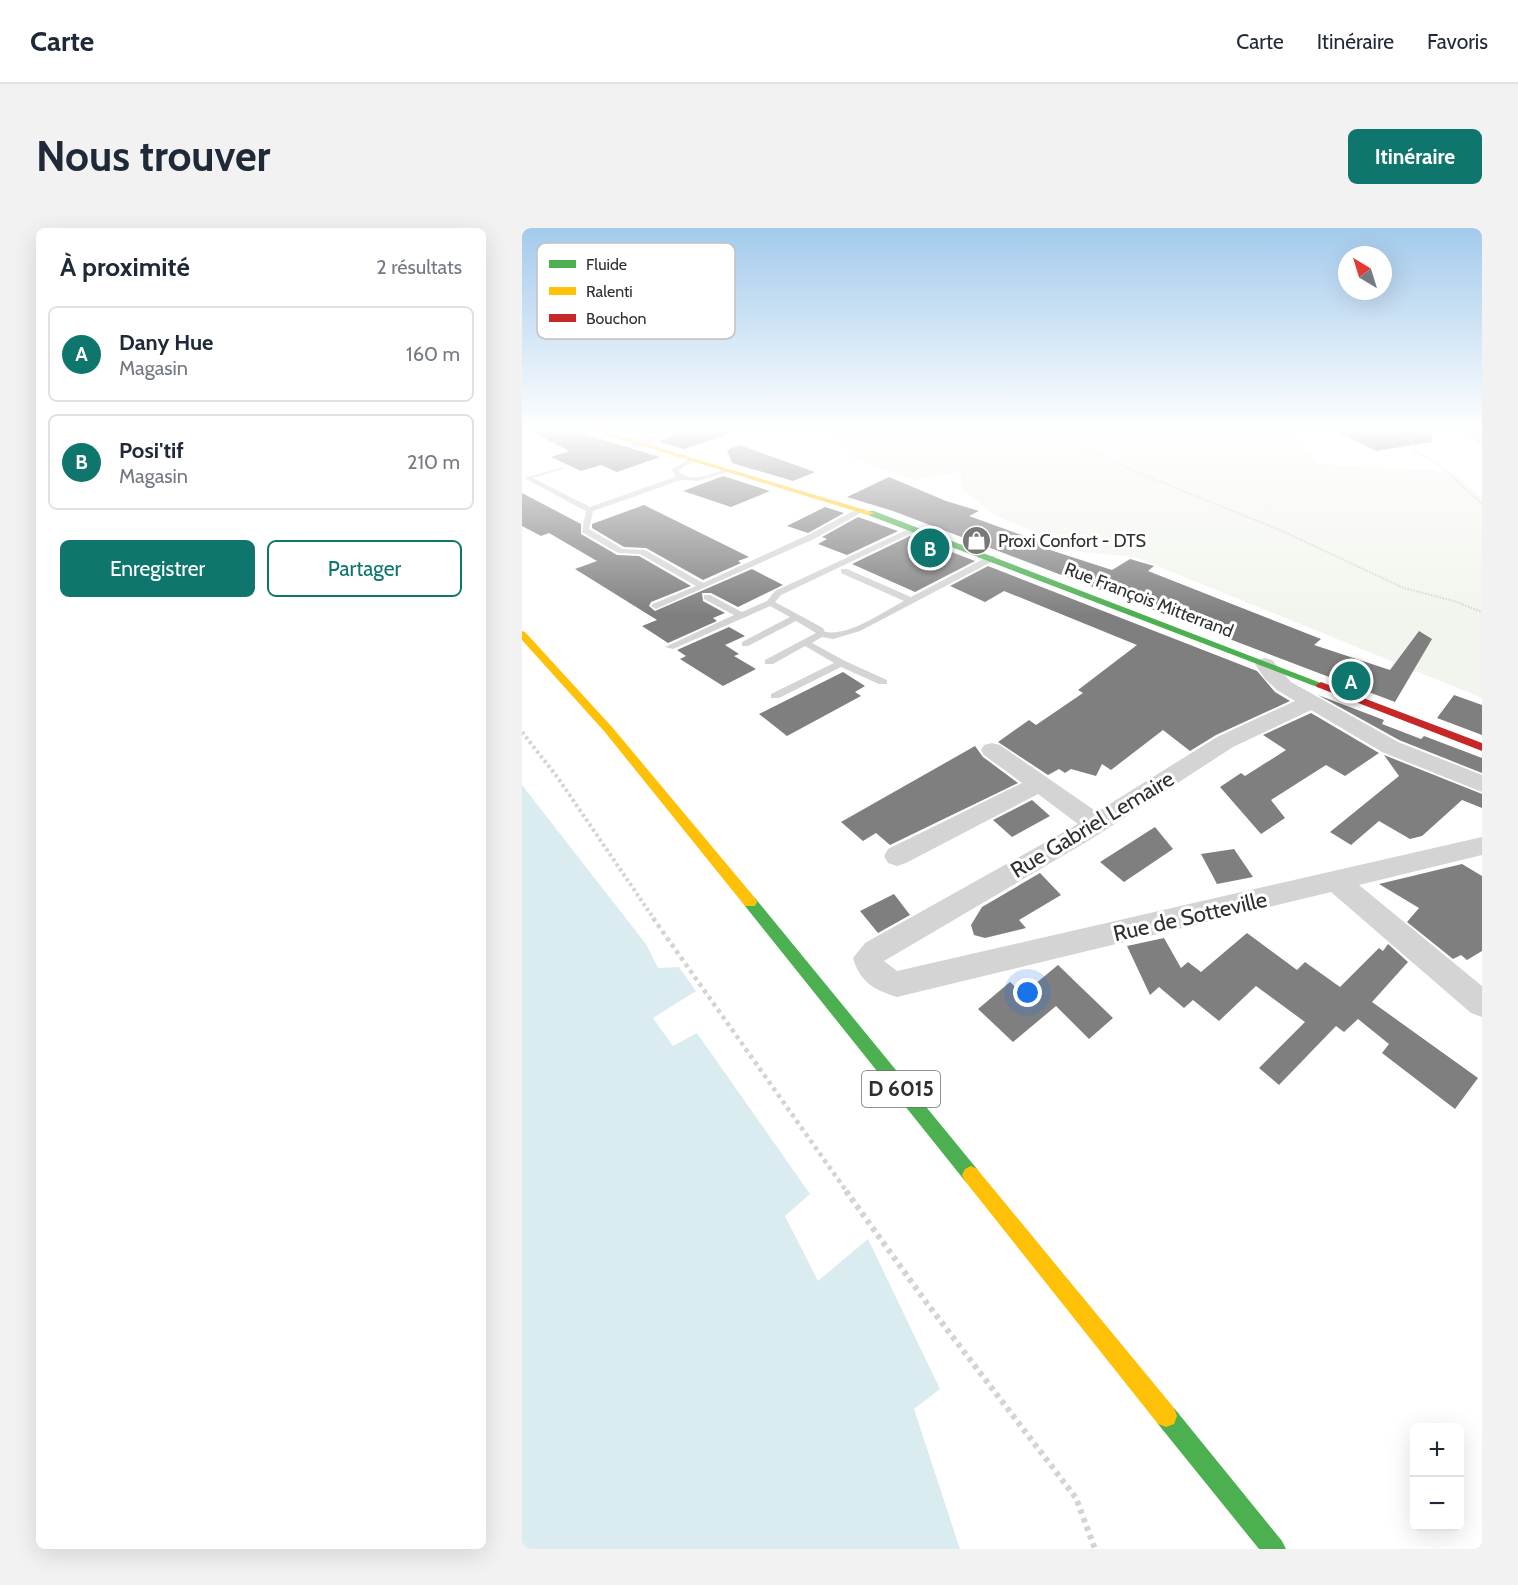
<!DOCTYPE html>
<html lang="fr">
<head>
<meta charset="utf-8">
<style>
  body { margin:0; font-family:Cabin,sans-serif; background:#f2f2f3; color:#1f2937 }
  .controls { position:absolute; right:18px; bottom:18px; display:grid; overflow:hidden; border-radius:9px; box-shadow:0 6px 24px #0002 }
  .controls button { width:54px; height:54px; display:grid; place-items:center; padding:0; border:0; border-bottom:2px solid #e0e1e3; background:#fff; color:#1f2937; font:30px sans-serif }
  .compass { position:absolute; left:816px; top:18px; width:54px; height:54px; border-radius:50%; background:#fff; box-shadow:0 6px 24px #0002; rotate:322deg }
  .you { position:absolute; left:506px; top:765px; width:21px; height:21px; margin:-15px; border:4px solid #fff; border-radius:50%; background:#1a73e8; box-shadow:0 0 0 9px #1a73e833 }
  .badge { display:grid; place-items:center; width:39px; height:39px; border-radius:50%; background:#0f766e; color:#fff; font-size:20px; font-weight:700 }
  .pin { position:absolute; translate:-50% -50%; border:3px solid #fff; box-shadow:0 2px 6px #0006 }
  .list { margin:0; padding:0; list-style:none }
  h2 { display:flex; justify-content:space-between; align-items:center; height:78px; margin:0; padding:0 24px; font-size:26px }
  h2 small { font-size:20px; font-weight:400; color:#747a83 }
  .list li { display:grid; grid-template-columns:39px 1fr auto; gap:18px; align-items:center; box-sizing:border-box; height:96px; margin:0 12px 12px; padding:0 12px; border:2px solid #e0e1e3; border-radius:9px }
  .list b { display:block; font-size:22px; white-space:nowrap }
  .list p { margin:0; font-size:20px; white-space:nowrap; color:#747a83 }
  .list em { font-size:20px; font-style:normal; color:#747a83 }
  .actions { display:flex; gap:12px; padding:18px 24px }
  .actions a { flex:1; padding:14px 0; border:2px solid #0f766e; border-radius:9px; text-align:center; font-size:21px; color:#0f766e }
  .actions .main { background:#0f766e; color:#fff }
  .map { position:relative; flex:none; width:960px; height:1321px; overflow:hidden; border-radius:9px }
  header { display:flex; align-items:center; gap:36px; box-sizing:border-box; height:84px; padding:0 30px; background:#fff; border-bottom:2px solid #e0e1e3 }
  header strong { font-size:28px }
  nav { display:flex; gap:33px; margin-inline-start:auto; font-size:21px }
  .intro { display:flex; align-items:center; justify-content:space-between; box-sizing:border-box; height:144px; padding:0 36px }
  h1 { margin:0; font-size:42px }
  .button { padding:15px 27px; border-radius:9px; background:#0f766e; color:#fff; font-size:21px; font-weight:700 }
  main { display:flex; gap:36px; padding:0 36px }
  aside { flex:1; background:#fff; border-radius:9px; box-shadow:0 6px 24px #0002 }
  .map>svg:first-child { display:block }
</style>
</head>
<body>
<header>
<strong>Carte</strong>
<nav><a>Carte</a><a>Itinéraire</a><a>Favoris</a></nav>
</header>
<div class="intro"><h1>Nous trouver</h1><a class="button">Itinéraire</a></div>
<main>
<aside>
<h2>À proximité<small>2 résultats</small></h2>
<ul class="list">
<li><span class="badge">A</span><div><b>Dany Hue</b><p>Magasin</p></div><em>160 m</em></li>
<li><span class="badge">B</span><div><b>Posi'tif</b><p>Magasin</p></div><em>210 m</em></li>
</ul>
<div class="actions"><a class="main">Enregistrer</a><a>Partager</a></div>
</aside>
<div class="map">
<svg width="960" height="1321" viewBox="0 0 960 1321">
  <rect width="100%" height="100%" fill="#fff"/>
  <path fill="#f2f5ed" d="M303,202H767L797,236L930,244L960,269V470L613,329L560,324L474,288L441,263L438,244L392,252L331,231L313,209Z"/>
  <path fill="#dbecf1" d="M0,557L124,716L136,740L157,739L174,763L131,790L151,818L175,805L288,966L263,988L296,1053L346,1011L418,1161L392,1181L438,1321H0Z"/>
  <path fill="#7f7f7f" d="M7,202H61L65,207L138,229L95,244L79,237L59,243L29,229L47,223Z
    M161,202H206L207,206L162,221L137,214Z
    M811,202H909L910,214L854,223Z
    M218,217L234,223L293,244L271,253L210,235L205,222Z
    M201,248L248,263L209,279L161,263Z
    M367,249L424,273L457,283L447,288L530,318L525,321L590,342L608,331L632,338L626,343L799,411L792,417L868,442L897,403L910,411L873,474L371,283L325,269Z
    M0,265L59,296V306L95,327L117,328L169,358L129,374L127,378L133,383L230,341L261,357L216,379L189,365H180L181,373L203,385L191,390L195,393L146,415L120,398L135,392L53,341L75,333L27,305L19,308L0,298Z
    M122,277L205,318L227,329L216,333L219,335L181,352L124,320L102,319L70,300V296Z
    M303,279L322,285L286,305L265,298Z
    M336,289L376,303L325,327L296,316L305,311L300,309Z
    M388,308L453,333L393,364L330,336Z
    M466,338L735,443L753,464L768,473L694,507L668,523L641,502L589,542L580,536L574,548L549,541L543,545L537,541L526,547L476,514L507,492L514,497L561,465L556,462L615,417L482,363L463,374L428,358Z
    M207,399L223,408L203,417L217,426L212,428L234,441L201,458L158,431L164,428L155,422Z
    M321,444L343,458L333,464L339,468L278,501L265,508L237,486Z
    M796,467L862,492L860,496L899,511L902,508L960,530V545L877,512Z
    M932,467L960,477V507L915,490Z
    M789,485L857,525L823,548L804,537L749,572L763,590L739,606L698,559L719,545L723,548L764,522L741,507Z
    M453,518L461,529L496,555L368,617L354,605L341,613L319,594Z
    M862,527L960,566V580L940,572L900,608L888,611L857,593L829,617L808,604L877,548Z
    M510,572L528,588L490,609L471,592Z
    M633,599L651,621L602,654L578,634Z
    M712,621L731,649L695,656L679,626Z
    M940,636L960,648V723L945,732L939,727L931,731L885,694L897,680L857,656Z
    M518,645L539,667L497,692L504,700L463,710L452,707L449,697L460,679Z
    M372,666L388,687L356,705L338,683Z
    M725,705L775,742L783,734L818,759L857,720L861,723L866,716L886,734L850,774L956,850L933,881L860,825L867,816L836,791L822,804L814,798L757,857L737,840L783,794L734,758L697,793L671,772L662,780L637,759L628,767L605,718L642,710L659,740L666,734L679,744Z
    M536,737L591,790L567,811L534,778L491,814L456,781L488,754L501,766Z"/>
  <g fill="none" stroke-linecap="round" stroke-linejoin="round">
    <path stroke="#d4d4d4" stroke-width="2" stroke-dasharray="1.5 1.5" stroke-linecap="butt" d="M523,202L622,247L760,303L882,360L932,373L960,384
      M874,202L889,213L892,223L915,235L960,276"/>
    <path stroke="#d4d4d4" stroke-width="4" stroke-dasharray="3 3" stroke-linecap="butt" d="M0,504L36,550L132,691"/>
    <path stroke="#d4d4d4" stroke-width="4.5" stroke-dasharray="4 4" stroke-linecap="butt" d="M131,690L325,964"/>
    <path stroke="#d4d4d4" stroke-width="6" stroke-dasharray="4.5 4.5" stroke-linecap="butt" d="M324,963L404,1074L554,1270L573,1321"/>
    <path fill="#d4d4d4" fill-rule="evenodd" d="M169,230L171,233L156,243C167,256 191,245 205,241L208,243L176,253L159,252L71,283L67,301L101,321L123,322L181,355L286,307L337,280L344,282L292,311L134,381L129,378L131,376L174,358L118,326L96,325L60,304L64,283L2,250L41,239V241L11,250L68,279L153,249L150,241Z
      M391,299L398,301L259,367L253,374L301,400L303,404C329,408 360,384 382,373L319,345V341H325L389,369L467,328H473V332L338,403L311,411L300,409L290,415L323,433L365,452V456H357L319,439L257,470H249V466L312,435L283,418L251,436H243V432L294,405L274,393L226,418H220V414L268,389L248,378L151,421L143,419L212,387L182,371V367H188L220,384L245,373L253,363Z"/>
    <path fill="#d4d4d4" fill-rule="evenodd" d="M141,202H159L121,219H111L110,216Z
      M938,202H952L960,207V217Z
      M743,430L750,432L769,454L876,514L960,547V564L860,524L789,482L711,519L571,610L362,733L375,743L960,609V627L837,657L960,758V789L949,785L809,664L375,769C352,762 338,754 331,730L343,715L556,596L516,566L384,635L375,638L366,635L362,628L366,621L500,555L462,527L459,522L462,517L470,515L478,517L575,584L695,509L773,473L755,462L743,451L733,436L736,432Z"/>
    <path fill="#4caf50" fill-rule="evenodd" d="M346,283H352L804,457L799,460L795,459L346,287Z
      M228,669L233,670L455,941L458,947L455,953L449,956L443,953L223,678L221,674L223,670Z
      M644,1177L652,1180L760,1313L764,1321H737L636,1196L633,1188L636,1180Z"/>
    <path fill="#ffc107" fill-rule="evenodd" d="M68,202H78L353,285L346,287Z
      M0,403L3,404L90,499L233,670L235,674L233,678H223L82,503L0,412Z
      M449,938L455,941L652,1180L655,1188L652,1196L644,1199L636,1196L443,953L440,947L443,941Z"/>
    <path fill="#c62828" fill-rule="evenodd" d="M799,454L960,515V523L795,459L794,457Z"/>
  </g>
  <linearGradient id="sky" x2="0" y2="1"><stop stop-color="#a3caec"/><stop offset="0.52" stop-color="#fff"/><stop offset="1" stop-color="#fff" stop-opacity="0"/></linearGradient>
  <rect width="960" height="387" fill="url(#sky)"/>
  <defs>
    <symbol id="shop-disc" viewBox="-11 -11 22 22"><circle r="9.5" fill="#787878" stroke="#fff"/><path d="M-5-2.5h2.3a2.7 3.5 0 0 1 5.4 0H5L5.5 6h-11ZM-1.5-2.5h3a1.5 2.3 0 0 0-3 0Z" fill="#fff"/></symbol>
  </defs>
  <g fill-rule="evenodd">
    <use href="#shop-disc" x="438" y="296" width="33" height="33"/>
  </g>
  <g text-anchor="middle" stroke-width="6" stroke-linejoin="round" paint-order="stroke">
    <g font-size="18" fill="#2f2f2f" stroke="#fff" text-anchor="start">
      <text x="476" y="319">Proxi Confort - DTS</text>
    </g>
    <g font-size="18" fill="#2f2f2f" stroke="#fff">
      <text transform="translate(627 372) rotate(21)" y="6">Rue François Mitterrand</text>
    </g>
    <rect fill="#fff" stroke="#6d6d6d" stroke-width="1.5" x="340" y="843" width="78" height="36" rx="4.5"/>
    <g font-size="21" font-weight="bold" fill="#2f2f2f">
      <text x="379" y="868">D 6015</text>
    </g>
    <g font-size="22" fill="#2f2f2f" stroke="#fff">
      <text transform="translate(570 596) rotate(-31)" y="8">Rue Gabriel Lemaire</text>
      <text transform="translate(668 688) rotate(-13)" y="8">Rue de Sotteville</text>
    </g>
  </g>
  <rect x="15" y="15" width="198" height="96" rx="9" fill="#fff" stroke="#c1c1c1" stroke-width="1.5"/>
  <rect x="27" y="32" width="27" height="8" fill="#4caf50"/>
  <rect x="27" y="59" width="27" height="8" fill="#ffc107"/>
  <rect x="27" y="86" width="27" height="8" fill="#c62828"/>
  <g font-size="16" fill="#2f2f2f">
    <text x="64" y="42">Fluide</text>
    <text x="64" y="69">Ralenti</text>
    <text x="64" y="96">Bouchon</text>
  </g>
</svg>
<div class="controls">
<button>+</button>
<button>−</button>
</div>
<svg class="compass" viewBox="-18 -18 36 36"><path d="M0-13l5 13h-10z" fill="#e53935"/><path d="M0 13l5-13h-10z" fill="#747a83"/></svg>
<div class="you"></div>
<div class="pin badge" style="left:829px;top:453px">A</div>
<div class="pin badge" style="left:408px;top:320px">B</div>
</div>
</main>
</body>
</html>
